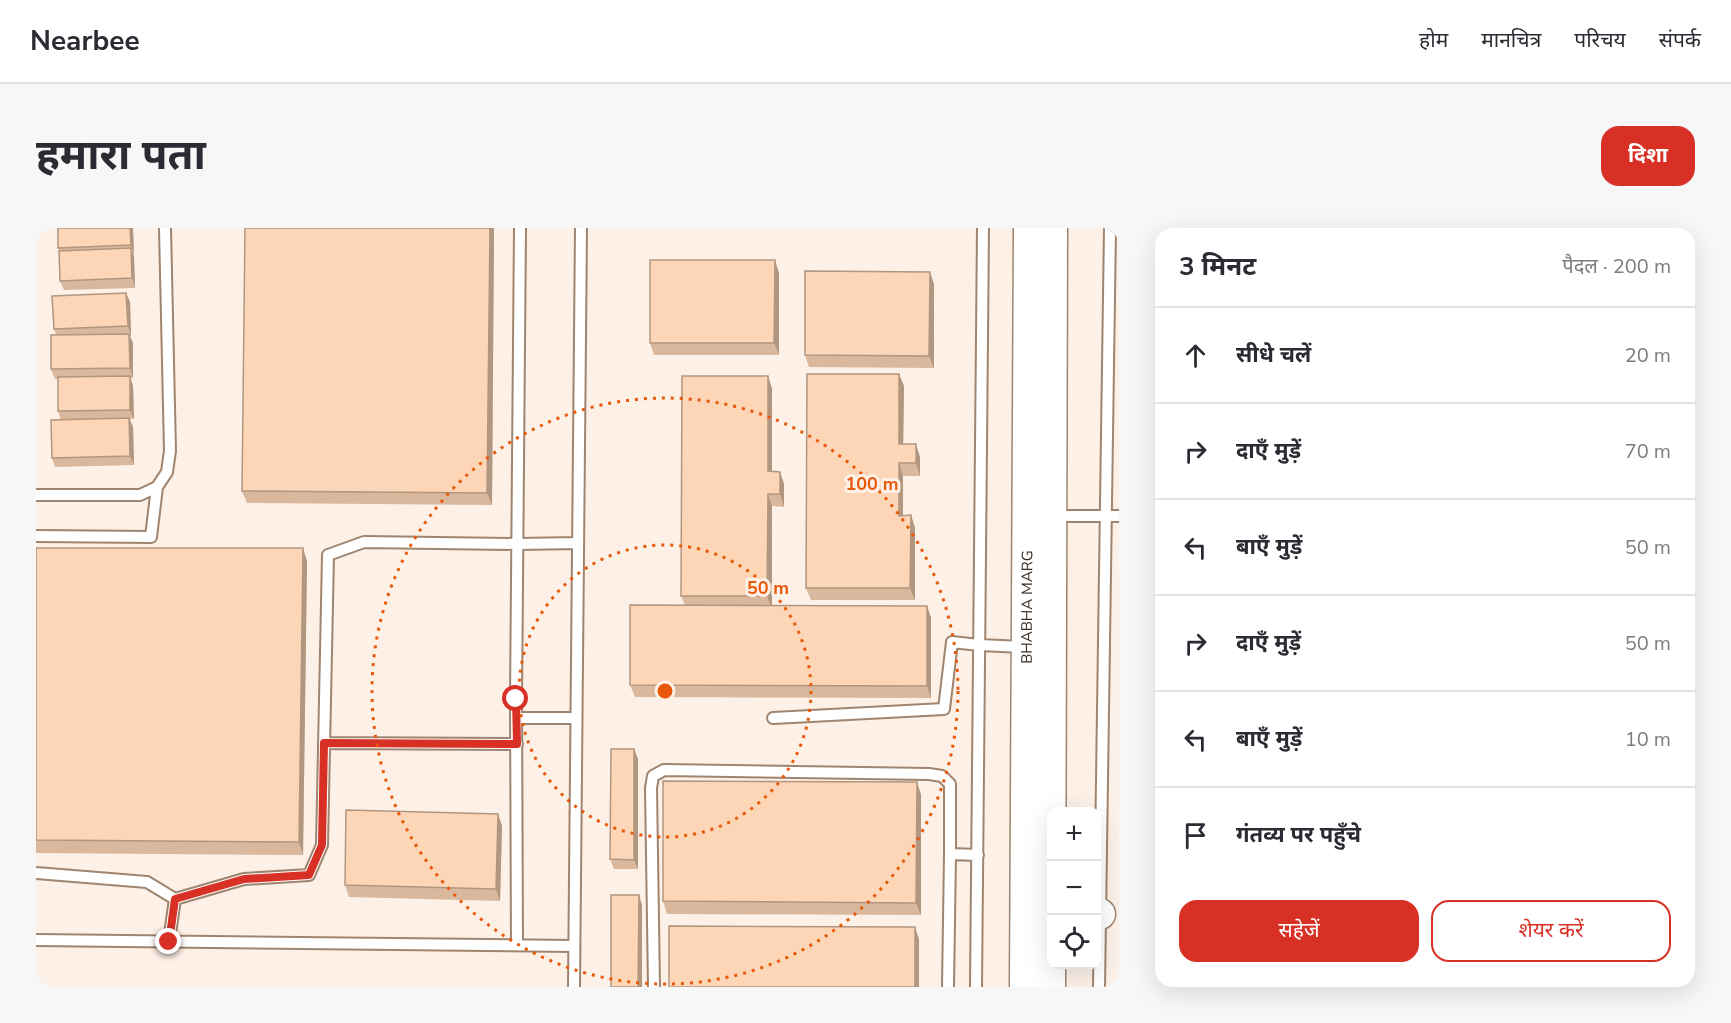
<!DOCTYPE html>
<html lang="hi">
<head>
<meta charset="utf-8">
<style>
  body { margin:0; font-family:"Nunito Sans","Noto Sans Devanagari",sans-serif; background:#f7f7f7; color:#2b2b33 }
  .controls { position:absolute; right:18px; bottom:18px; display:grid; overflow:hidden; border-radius:12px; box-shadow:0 6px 24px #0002 }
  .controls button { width:54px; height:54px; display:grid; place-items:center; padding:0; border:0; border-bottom:2px solid #e1e1e2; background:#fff; color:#2b2b33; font:30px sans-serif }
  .stop { position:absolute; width:18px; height:18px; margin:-14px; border:4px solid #d93025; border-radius:50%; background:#fff }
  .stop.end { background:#d93025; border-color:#fff; box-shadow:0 2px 6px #0008 }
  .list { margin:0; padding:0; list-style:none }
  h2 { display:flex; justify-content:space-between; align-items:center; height:78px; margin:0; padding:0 24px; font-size:26px }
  h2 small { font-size:20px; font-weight:400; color:#7c7c81 }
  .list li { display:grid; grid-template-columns:39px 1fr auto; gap:18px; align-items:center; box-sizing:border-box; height:96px; padding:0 24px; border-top:2px solid #e1e1e2 }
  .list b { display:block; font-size:22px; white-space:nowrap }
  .list em { font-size:20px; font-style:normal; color:#7c7c81 }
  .actions { display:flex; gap:12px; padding:18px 24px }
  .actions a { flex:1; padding:14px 0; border:2px solid #d93025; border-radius:18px; text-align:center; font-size:21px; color:#d93025 }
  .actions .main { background:#d93025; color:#fff }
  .icon { flex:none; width:33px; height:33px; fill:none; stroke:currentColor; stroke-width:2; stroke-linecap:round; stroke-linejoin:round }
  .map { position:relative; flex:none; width:1083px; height:759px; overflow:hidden; border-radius:18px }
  header { display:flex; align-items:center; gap:36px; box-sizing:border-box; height:84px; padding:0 30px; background:#fff; border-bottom:2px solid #e1e1e2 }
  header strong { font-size:28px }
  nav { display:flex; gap:33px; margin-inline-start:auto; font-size:21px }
  .intro { display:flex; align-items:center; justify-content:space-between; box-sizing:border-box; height:144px; padding:0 36px }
  h1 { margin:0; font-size:42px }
  .button { padding:15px 27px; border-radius:18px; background:#d93025; color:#fff; font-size:21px; font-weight:700 }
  main { display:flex; gap:36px; padding:0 36px }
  aside { flex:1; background:#fff; border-radius:18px; box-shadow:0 6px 24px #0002 }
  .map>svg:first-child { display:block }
</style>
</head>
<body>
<header>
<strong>Nearbee</strong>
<nav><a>होम</a><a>मानचित्र</a><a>परिचय</a><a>संपर्क</a></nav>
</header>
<div class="intro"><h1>हमारा पता</h1><a class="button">दिशा</a></div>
<main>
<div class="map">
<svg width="1083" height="759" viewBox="0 0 1083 759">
  <rect width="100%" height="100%" fill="#fcf0e7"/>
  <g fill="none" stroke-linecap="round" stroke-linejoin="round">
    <defs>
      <path id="lane" d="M0,267H104L121,259L131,244L134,223L129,0
        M1017,288H1083
        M0,308L115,309L121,259
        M480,490H540
        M737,490L908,481L916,414L943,417L988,419
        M288,515L481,516
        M914,626L942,627
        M0,645L111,654L139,671L133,713
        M139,671L208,651L273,647L286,617L292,327L328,314L482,316L542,315
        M0,712L538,718
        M481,717L480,471L484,0
        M538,759L545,0
        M618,759L615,560L617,548L628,542L893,546L906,548L914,556V626L912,759
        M940,759L947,0
        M1063,759L1074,0"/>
      <g id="secondary">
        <path d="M1060,686H1064"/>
        <path id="s1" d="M989,759L993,0"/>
        <path d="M1014,759L1016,0"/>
      </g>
    </defs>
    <use href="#lane" stroke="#9f856f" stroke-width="14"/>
    <use href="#secondary" stroke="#9f856f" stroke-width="33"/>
    <use href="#lane" stroke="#fff" stroke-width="10"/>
    <use href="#secondary" stroke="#fff" stroke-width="30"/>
  </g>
  <path fill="#dab89d" d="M22,0H97L99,60L28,62L24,53Z
    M458,0L456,277L211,275L206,263Z
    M743,45V127H618L614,115Z
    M898,56V140L773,139L769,127Z
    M90,65L94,74L95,108H94L97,115V150H94L97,158L98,191H94L97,199L98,237L19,239L16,230L25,192L22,183V151H19L15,141L20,106L18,101Z
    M863,146L868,158L867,216L884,229V248H867V288L875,287L879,300V372H775L770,360Z
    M732,148L736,161V244H744L748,256V279L736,278V377L891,378L895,390V470L599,469L594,457L649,377L645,368Z
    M0,320L271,333L267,627L0,625Z
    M598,521L602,531V641H578L574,631Z
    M881,554L885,567V687L631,686L627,673Z
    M462,586L466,598L464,673L313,669L309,657Z"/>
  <path fill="#b19680" d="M94,0H97L98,26L95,17Z
    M454,0H458L456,277L451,265Z
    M95,20L98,29L99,60L96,50Z
    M739,32L743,45V127L738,115Z
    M894,44L898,56V140L893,128Z
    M90,65L94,74L95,108L92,98Z
    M93,106L97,115V150L94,140Z
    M863,146L868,158L867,229L863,216Z
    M94,148L97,158L98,191L94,182Z
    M732,148L736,161V256L732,243Z
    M93,190L97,199L98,237L94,228Z
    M880,216L884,229V248L880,235Z
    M863,235L867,248V300L863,288Z
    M744,244L748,256V279L744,266Z
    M732,266L736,278V381L731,368Z
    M875,287L879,300V372L874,360Z
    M267,320L271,333L267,627L263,614Z
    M891,378L895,390V470L891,458Z
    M598,521L602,531V641L598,632Z
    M881,554L885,567V687L880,675Z
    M462,586L466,598L464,673L460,661Z
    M603,667L606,677V759H602Z
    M879,699L883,711V759H879Z"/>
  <path fill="#fdd6b7" stroke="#b19680" stroke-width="1.5" d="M22,0H94L95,17L22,20Z
    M209,0H454L451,265L206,263Z
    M95,20L96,50L24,53L23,23Z
    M614,32H739L738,115H614Z
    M769,43L894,44L893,128L769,127Z
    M90,65L92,98L18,101L16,68Z
    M93,106L94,140L15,141V107Z
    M771,146H863V216H880V235H863V288L875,287L874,360H770Z
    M94,148V182L22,183V149Z
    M646,148H732V243L744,244V266H732L731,368H645Z
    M93,190L94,228L16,230L15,192Z
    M0,320H267L263,614L0,612Z
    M594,377L891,378V458L594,457Z
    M575,521H598V632L574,631Z
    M627,553L881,554L880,675L627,673Z
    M310,582L462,586L460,661L309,657Z
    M575,667H603L602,759H575Z
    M633,698L879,699V759H633Z"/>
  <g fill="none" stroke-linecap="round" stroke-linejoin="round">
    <path stroke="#d93025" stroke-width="8" d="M133,714L139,671L208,651L273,647L286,617L288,515L481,516L480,471"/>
  </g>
  <g fill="none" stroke="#e8590c" stroke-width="3" stroke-dasharray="3 6">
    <circle cx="629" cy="463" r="146"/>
    <circle cx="629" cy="463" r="293"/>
  </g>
  <g text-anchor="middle" stroke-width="6" stroke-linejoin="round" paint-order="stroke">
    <g font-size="15" fill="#372c23" stroke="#fcf0e7">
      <text dy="5" stroke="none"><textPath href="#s1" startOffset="380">BHABHA MARG</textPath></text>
    </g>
  </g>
  <circle cx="629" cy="463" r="9" fill="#e8590c" stroke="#fcf0e7" stroke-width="3"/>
  <g font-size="18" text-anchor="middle" font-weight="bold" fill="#e8590c" stroke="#fcf0e7" stroke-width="6" stroke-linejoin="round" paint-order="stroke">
    <text x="836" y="262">100 m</text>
    <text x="732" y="366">50 m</text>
  </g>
</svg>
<div class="controls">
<button>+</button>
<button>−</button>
<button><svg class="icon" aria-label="locate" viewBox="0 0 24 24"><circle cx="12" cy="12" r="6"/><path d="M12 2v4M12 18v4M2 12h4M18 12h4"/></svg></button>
</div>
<div class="stop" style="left:480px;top:471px"></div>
<div class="stop end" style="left:133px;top:714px"></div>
</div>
<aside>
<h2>3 मिनट<small>पैदल · 200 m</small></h2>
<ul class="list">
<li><svg class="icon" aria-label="ahead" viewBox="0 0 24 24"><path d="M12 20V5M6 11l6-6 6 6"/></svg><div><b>सीधे चलें</b></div><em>20 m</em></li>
<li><svg class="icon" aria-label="right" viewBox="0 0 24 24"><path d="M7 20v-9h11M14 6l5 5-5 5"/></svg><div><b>दाएँ मुड़ें</b></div><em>70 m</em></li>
<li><svg class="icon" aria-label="left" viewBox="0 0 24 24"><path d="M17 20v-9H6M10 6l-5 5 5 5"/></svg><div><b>बाएँ मुड़ें</b></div><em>50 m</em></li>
<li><svg class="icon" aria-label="right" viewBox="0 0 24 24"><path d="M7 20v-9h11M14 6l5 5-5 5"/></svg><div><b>दाएँ मुड़ें</b></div><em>50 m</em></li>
<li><svg class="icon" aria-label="left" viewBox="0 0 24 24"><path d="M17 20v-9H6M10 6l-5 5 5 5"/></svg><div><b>बाएँ मुड़ें</b></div><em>10 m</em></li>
<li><svg class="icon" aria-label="arrive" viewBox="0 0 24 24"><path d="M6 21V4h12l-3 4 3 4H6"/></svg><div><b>गंतव्य पर पहुँचे</b></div></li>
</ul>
<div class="actions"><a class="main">सहेजें</a><a>शेयर करें</a></div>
</aside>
</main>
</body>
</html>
